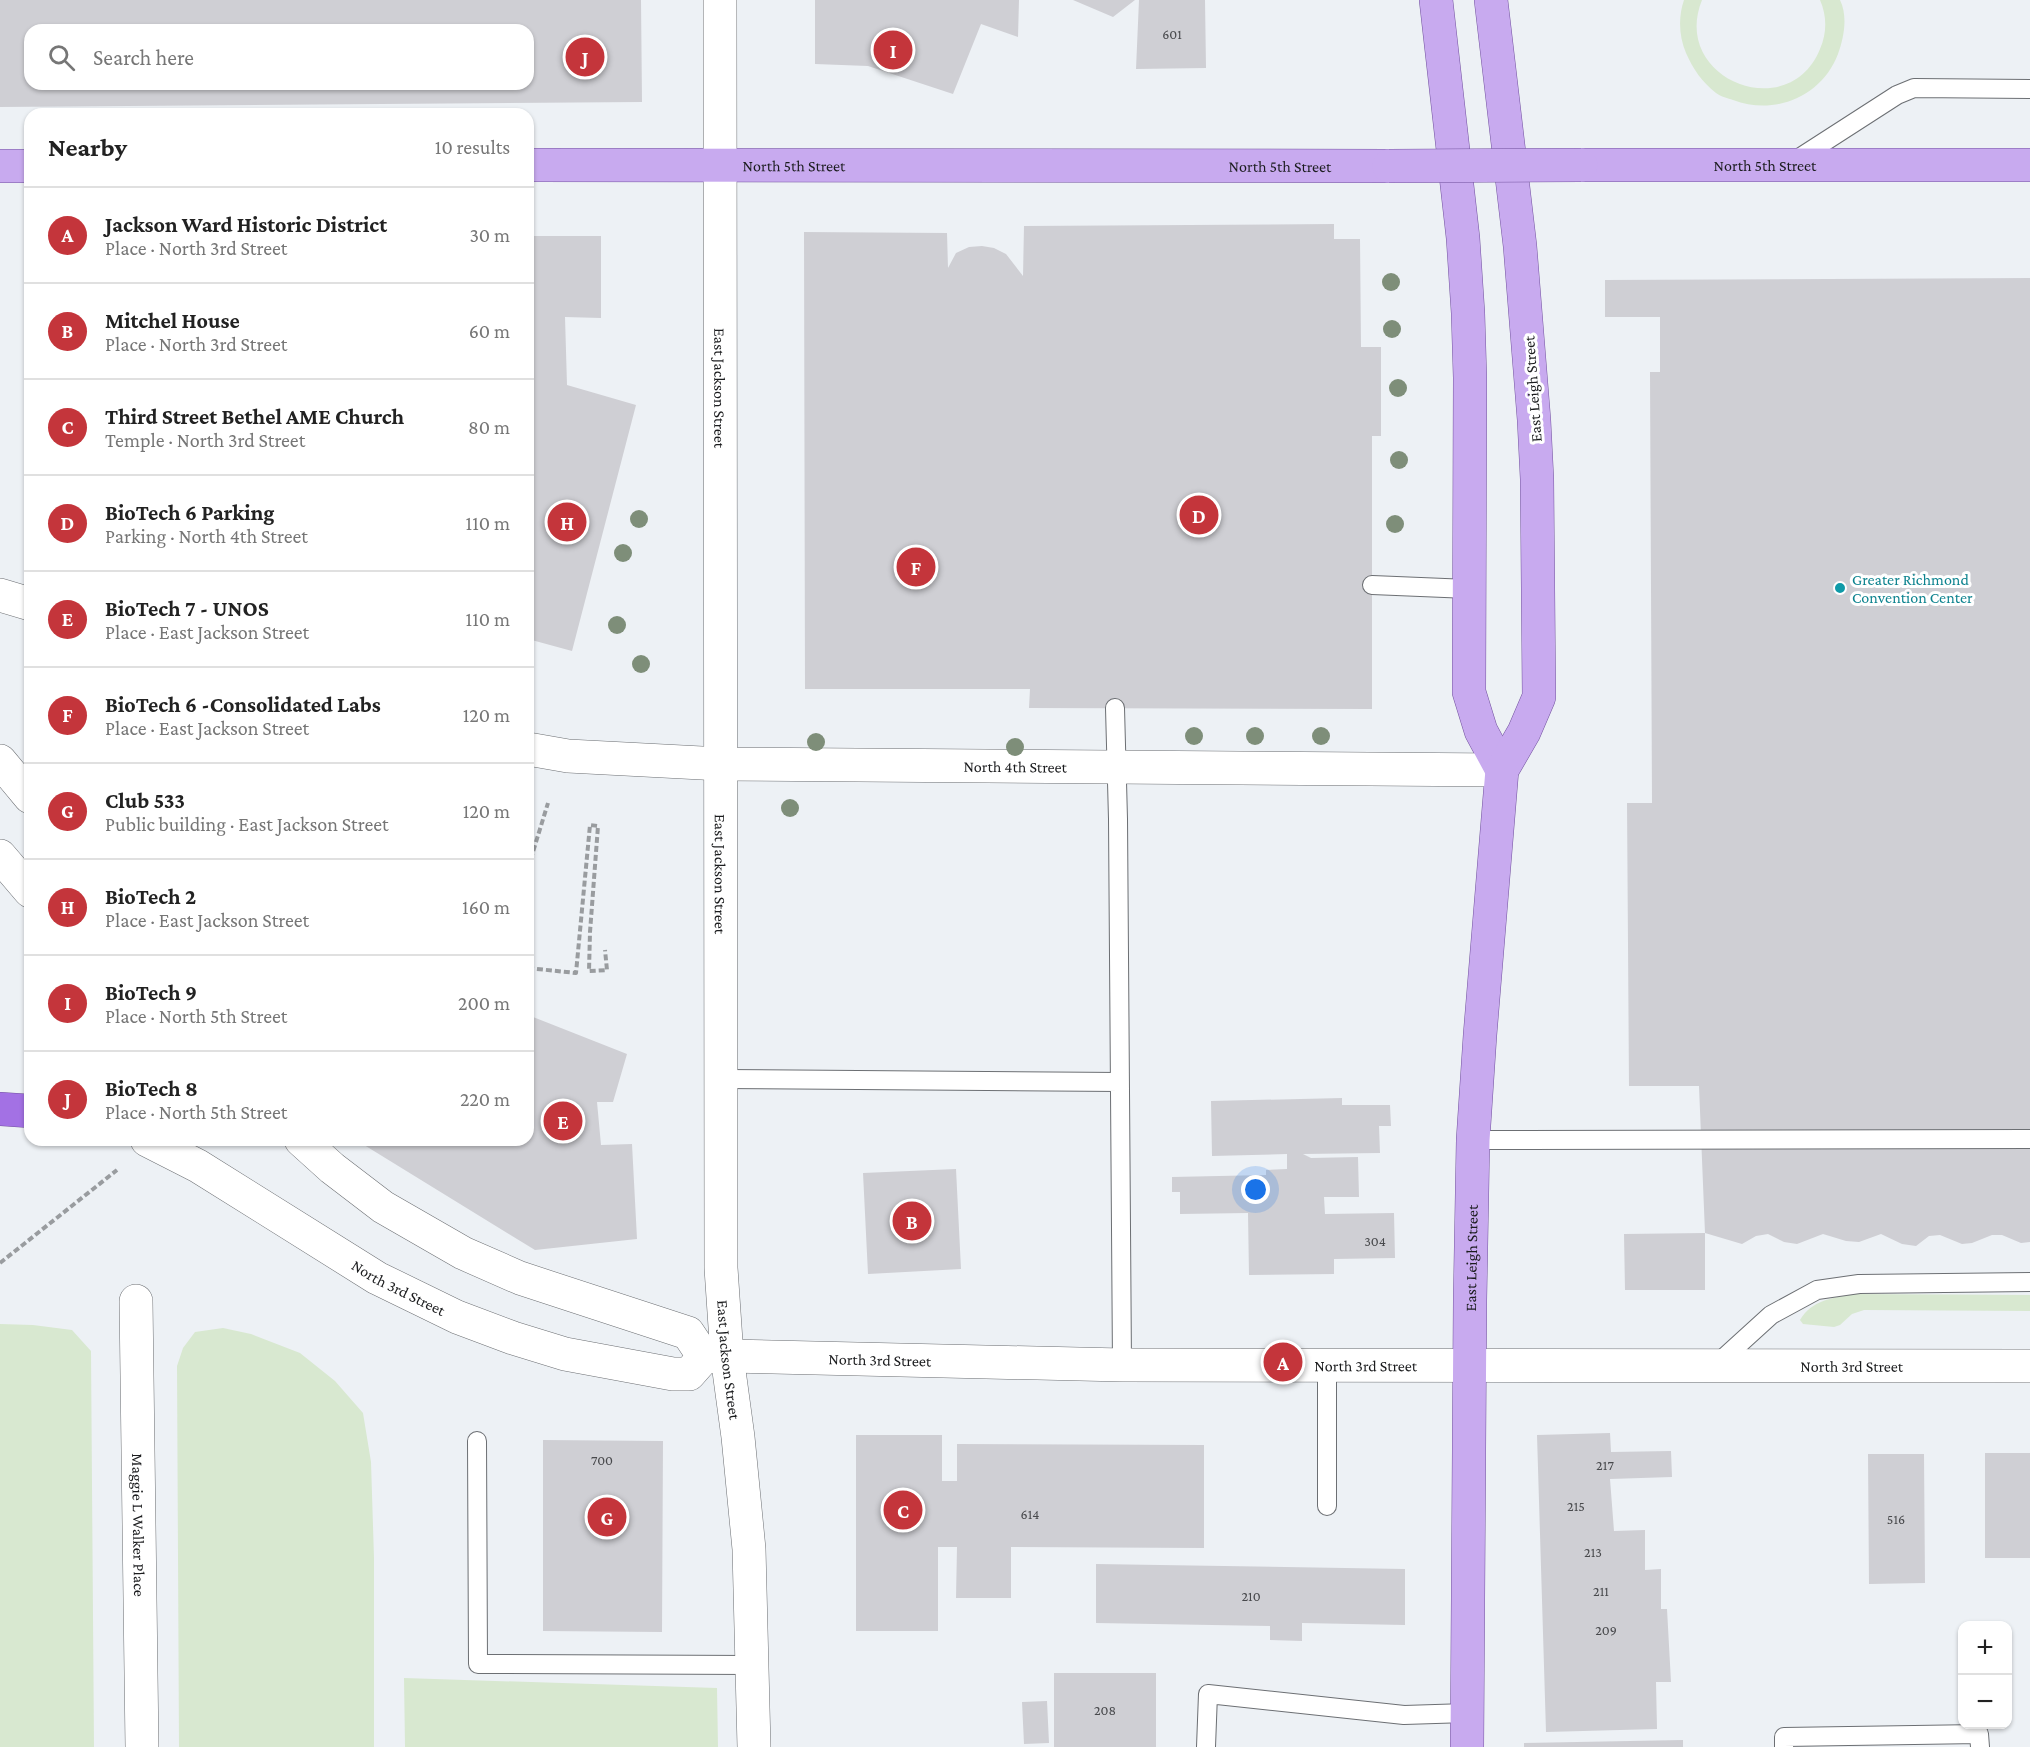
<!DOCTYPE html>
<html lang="en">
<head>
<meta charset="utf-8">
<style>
  body { margin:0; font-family:"Crimson Pro",serif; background:#f2f2f2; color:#222 }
  .controls { position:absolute; right:18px; bottom:18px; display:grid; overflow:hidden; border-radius:12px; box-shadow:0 2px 4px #0004 }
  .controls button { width:54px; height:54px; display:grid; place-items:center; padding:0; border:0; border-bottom:2px solid #e0e0e0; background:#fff; color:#222; font:30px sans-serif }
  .you { position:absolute; left:1256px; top:1190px; width:21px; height:21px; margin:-15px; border:4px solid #fff; border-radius:50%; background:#1a73e8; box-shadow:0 0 0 9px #1a73e833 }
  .badge { display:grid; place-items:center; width:39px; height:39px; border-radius:50%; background:#c4353b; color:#fff; font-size:20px; font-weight:700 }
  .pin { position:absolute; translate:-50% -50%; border:3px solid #fff; box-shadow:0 2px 6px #0006 }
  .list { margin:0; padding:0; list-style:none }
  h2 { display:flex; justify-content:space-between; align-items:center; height:78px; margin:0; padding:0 24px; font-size:26px }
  h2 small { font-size:20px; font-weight:400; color:#767676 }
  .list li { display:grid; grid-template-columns:39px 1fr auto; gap:18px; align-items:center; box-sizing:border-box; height:96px; padding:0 24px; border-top:2px solid #e0e0e0 }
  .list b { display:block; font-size:22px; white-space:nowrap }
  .list p { margin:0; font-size:20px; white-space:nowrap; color:#767676 }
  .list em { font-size:20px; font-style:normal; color:#767676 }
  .icon { flex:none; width:33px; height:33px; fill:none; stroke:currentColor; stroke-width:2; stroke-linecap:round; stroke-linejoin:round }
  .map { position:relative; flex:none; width:2030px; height:1747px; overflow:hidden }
  .search { position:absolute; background:#fff; box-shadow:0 2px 4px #0004; left:24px; top:24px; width:510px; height:66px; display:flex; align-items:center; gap:15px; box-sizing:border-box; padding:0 21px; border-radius:18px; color:#767676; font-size:22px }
  .panel { position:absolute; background:#fff; box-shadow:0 2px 4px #0004; left:24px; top:108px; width:510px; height:1038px; border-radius:18px }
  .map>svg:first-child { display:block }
</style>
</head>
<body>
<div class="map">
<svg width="2030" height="1747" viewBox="0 0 2030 1747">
  <rect width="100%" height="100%" fill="#edf1f5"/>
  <path fill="#d8e8d0" d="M1684,0H1702C1670,79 1789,126 1820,49C1827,33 1827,16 1820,0H1840C1848,16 1844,38 1838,54C1822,96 1776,116 1733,100C1728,98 1721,97 1716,93C1702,82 1693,69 1686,53C1679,37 1678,17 1684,0Z
    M1854,1294L2030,1295V1311L1864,1310L1852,1314L1840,1325L1834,1327L1803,1324L1800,1320C1812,1300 1832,1298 1854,1294Z
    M0,1324L33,1325L72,1330L91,1351L94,1747H0Z
    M223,1328L251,1334L300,1353L335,1381L363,1413L371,1462L374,1558V1747H179L177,1366L183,1348L195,1332Z
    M404,1678L717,1688L718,1747H405Z"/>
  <path fill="#cfcfd4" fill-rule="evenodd" d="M0,0H641L642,102L0,107ZM30,30H528V84H30Z
    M815,0H1019L1018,37L981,24L953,94L868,66L815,64Z
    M1073,0H1135L1113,17Z
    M1139,0H1205L1206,68L1136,69Z
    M1334,224V239H1360L1361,347H1381V436H1372V709L1029,708L1030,689H805L804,232L947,233L948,268L956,253L969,247L982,246L994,248L1006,254L1023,276L1024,226Z
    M528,236H601V318L565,317L567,385L636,405L572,651L528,639Z
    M2030,278V1242L2021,1243L2002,1235H1992L1972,1243L1962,1244L1940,1235L1929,1236L1916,1246L1902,1244L1881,1234L1859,1242L1846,1241L1823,1234L1797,1244L1784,1242L1768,1234L1756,1236L1742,1244L1705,1233L1699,1086H1629L1627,803H1652L1650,372H1660V317H1605V280Z
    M528,1015L627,1054L613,1102H597L601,1145L632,1144L637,1239L535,1250L356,1140H528Z
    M1342,1098V1105H1390L1391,1126H1379L1380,1153L1303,1154L1311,1158L1358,1157L1359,1197H1324L1325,1214L1394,1213L1395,1258L1334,1259V1274L1249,1275L1248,1213L1180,1214V1192H1172V1177L1266,1175V1170L1287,1169V1154L1212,1156L1211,1101Z
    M956,1169L961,1269L868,1274L863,1173Z
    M1705,1233V1290H1625L1624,1234Z
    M1610,1433L1611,1452L1671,1451L1672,1477L1610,1479L1614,1531L1645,1530V1570L1661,1569V1609H1667L1671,1682H1656L1657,1729L1546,1732L1537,1435Z
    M856,1435H942V1481H957V1444L1204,1445V1548L1011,1547V1598H956L957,1547H938V1631H856Z
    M543,1440L663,1441L662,1632L543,1631Z
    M1985,1453H2030V1558H1985Z
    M1868,1454H1924L1925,1583L1869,1584Z
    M1096,1564L1405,1569V1625L1302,1623V1641L1270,1640V1626L1096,1623Z
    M1054,1673H1156V1747H1054Z
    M1047,1701L1049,1743L1024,1744L1022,1702Z
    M1683,1740V1747H1524V1743Z"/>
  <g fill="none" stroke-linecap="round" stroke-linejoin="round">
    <defs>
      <path id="lane" d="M1793,162L1897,95L1914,88L2030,89
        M1372,585L1469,589
        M1115,708L1118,819L1122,1365
        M721,1079L1120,1082
        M1473,1140L2030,1139
        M1716,1365L1771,1315L1817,1290L1859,1284L2030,1282
        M477,1441L478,1664L753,1665
        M1327,1506V1365
        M1206,1747L1208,1694L1404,1715L1467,1713
        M1784,1747V1737L1979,1734L1980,1747"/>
      <g id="street">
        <path id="s1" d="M136,1301L142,1747"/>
      </g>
      <g id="secondary">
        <path id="s2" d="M720,0L721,1268L727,1356L738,1437L749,1549L754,1747"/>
        <path d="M0,595L30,604"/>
        <path id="s3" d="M528,749L568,756L721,764L1502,770"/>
        <path d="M0,761L30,797"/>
        <path d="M0,856L30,891"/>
        <path id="s4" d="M147,1140L198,1166L377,1278L457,1317L513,1338L565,1354L673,1374H689L704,1357L727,1356L1122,1365L2030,1366"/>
        <path d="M301,1140L332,1168L383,1207L463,1253L520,1278L688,1333L704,1357"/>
      </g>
      <g id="primary">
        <path d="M1436,0L1463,238L1468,313L1470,378L1469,692L1481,731L1502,770"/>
        <path id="s5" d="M528,165L1389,166"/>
        <path id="s6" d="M1581,165H2030"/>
        <path d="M0,166H30"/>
        <path id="s7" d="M1467,1747L1470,1301L1473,1140L1480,1035L1502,770L1524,732L1539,697L1537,479L1534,420L1520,246L1491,0"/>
      </g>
      <path id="highway" d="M0,1109L30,1111"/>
    </defs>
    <use href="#lane" stroke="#6c6f73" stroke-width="20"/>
    <use href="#street" stroke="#6c6f73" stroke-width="34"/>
    <use href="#secondary" stroke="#6c6f73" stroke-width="34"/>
    <use href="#primary" stroke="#73539f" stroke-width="34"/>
    <use href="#highway" stroke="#73539f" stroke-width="34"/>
    <path stroke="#999c9f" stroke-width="4" stroke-dasharray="6 3" stroke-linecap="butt" d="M528,868L548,803
      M528,968L576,973L590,825L598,826L590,932L589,971L607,970L605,950
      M0,1263L117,1170"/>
    <use href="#lane" stroke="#fff" stroke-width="18"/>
    <use href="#street" stroke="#fff" stroke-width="33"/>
    <use href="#secondary" stroke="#fff" stroke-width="33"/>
    <use href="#primary" stroke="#c8aaef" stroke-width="33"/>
    <use href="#highway" stroke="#a371e4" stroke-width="33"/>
    <defs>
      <path id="primary-bridge" d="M1389,166L1581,165"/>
    </defs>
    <use href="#primary-bridge" stroke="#73539f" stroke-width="34" stroke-linecap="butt"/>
    <use href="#primary-bridge" stroke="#c8aaef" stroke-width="33"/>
  </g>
  <g fill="#7e8e79">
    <circle cx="1391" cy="282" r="9"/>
    <circle cx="1392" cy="329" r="9"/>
    <circle cx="1398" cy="388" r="9"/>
    <circle cx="1399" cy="460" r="9"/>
    <circle cx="639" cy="519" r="9"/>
    <circle cx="1395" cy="524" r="9"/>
    <circle cx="623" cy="553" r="9"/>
    <circle cx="617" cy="625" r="9"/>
    <circle cx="641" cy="664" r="9"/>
    <circle cx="1194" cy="736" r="9"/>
    <circle cx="1255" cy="736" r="9"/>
    <circle cx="1321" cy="736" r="9"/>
    <circle cx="816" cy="742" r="9"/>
    <circle cx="1015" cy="747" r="9"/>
    <circle cx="790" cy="808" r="9"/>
  </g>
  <circle fill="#0f9aa8" stroke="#fff" stroke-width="2" cx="1840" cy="588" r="6"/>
  <g text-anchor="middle" stroke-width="6" stroke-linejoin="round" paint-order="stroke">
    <g font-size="14" fill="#48494c">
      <text x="1172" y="39">601</text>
      <text x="1375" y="1246">304</text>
      <text x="602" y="1465">700</text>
      <text x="1605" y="1470">217</text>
      <text x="1576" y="1511">215</text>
      <text x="1030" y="1519">614</text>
      <text x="1896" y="1524">516</text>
      <text x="1593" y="1557">213</text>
      <text x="1601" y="1596">211</text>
      <text x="1251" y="1601">210</text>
      <text x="1606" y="1635">209</text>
      <text x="1105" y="1715">208</text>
    </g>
    <g font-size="16" fill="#1b1c1e" stroke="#fff">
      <text dy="6" stroke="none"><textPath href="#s5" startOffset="266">North 5th Street</textPath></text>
      <text dy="6" stroke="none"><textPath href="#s6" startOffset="184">North 5th Street</textPath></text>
      <text dy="6" stroke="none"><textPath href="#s5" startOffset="752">North 5th Street</textPath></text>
      <text dy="6" stroke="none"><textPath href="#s2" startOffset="388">East Jackson Street</textPath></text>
      <text transform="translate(1532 389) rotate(-94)" y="6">East Leigh Street</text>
      <text dy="6" stroke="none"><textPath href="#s3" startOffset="488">North 4th Street</textPath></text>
      <text dy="6" stroke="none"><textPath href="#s2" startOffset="874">East Jackson Street</textPath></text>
      <text dy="6" stroke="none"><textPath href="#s7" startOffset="489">East Leigh Street</textPath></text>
      <text dy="6" stroke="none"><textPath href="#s4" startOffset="292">North 3rd Street</textPath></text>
      <text dy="6" stroke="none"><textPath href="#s2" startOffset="1360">East Jackson Street</textPath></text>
      <text dy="6" stroke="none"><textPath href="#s4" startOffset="796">North 3rd Street</textPath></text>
      <text dy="6" stroke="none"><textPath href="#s4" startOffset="1282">North 3rd Street</textPath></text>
      <text dy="6" stroke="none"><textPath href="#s4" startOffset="1768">North 3rd Street</textPath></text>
      <text dy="6" stroke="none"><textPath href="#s1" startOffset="224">Maggie L Walker Place</textPath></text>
    </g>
    <g font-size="16" fill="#0d838f" stroke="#fff" text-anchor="start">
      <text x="1852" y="585">Greater Richmond<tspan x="1852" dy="18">Convention Center</tspan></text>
    </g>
  </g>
</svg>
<div class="controls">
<button>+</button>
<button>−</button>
</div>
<div class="you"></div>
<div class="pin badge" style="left:1283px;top:1362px">A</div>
<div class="pin badge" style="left:912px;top:1221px">B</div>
<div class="pin badge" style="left:903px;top:1510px">C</div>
<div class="pin badge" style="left:1199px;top:515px">D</div>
<div class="pin badge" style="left:563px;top:1121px">E</div>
<div class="pin badge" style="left:916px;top:567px">F</div>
<div class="pin badge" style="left:607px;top:1517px">G</div>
<div class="pin badge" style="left:567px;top:522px">H</div>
<div class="pin badge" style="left:893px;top:50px">I</div>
<div class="pin badge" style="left:585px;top:57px">J</div>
<div class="search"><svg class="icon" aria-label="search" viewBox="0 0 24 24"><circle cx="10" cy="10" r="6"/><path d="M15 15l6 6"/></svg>Search here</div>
<section class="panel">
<h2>Nearby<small>10 results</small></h2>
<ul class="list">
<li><span class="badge">A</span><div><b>Jackson Ward Historic District</b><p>Place · North 3rd Street</p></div><em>30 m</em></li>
<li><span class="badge">B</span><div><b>Mitchel House</b><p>Place · North 3rd Street</p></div><em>60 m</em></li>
<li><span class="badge">C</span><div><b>Third Street Bethel AME Church</b><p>Temple · North 3rd Street</p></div><em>80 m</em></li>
<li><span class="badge">D</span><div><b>BioTech 6 Parking</b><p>Parking · North 4th Street</p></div><em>110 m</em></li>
<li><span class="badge">E</span><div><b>BioTech 7 - UNOS</b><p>Place · East Jackson Street</p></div><em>110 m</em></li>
<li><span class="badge">F</span><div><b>BioTech 6 -Consolidated Labs</b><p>Place · East Jackson Street</p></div><em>120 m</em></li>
<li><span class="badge">G</span><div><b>Club 533</b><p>Public building · East Jackson Street</p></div><em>120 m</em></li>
<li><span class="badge">H</span><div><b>BioTech 2</b><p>Place · East Jackson Street</p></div><em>160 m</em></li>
<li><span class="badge">I</span><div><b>BioTech 9</b><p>Place · North 5th Street</p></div><em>200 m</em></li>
<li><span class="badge">J</span><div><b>BioTech 8</b><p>Place · North 5th Street</p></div><em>220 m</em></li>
</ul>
</section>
</div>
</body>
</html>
